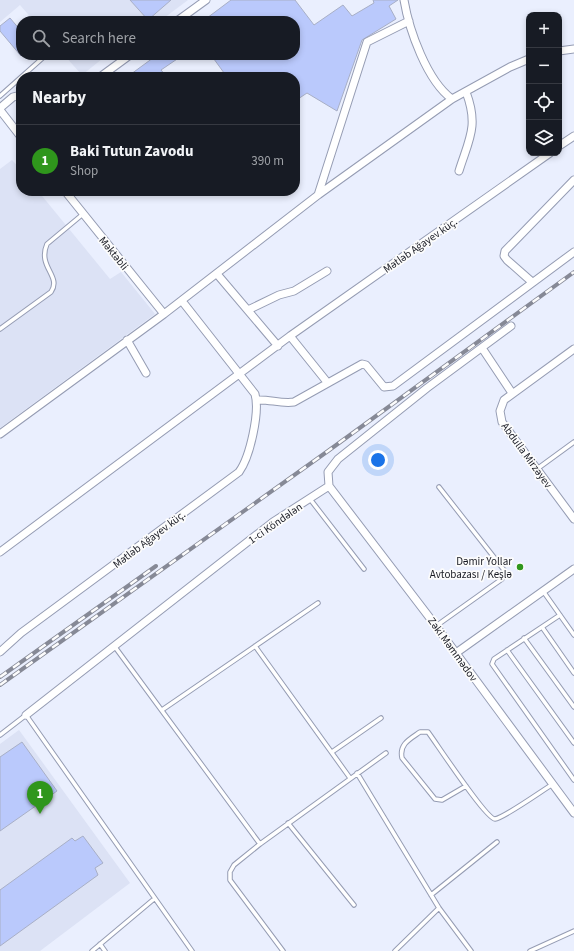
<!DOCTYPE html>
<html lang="en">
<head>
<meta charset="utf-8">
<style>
  body { margin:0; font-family:"Source Sans 3",sans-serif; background:#20242c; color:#f1f3f6 }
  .controls { position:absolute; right:12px; top:12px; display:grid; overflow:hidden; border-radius:8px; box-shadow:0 2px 6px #0003 }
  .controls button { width:36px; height:36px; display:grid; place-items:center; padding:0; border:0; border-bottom:1px solid #363941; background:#171b24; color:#f1f3f6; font:20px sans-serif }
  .you { position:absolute; left:378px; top:460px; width:14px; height:14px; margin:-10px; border:3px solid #fff; border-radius:50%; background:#1a73e8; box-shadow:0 0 0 6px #1a73e833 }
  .badge { display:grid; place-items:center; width:26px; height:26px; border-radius:50%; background:#2f961c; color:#fff; font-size:13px; font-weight:700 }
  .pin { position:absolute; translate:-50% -33px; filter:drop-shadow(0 1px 2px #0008) }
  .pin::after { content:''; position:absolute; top:21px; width:14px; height:12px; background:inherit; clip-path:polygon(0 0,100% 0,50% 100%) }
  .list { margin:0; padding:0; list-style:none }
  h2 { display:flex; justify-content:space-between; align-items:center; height:52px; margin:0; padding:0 16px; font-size:17px }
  h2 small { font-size:13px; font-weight:400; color:#9ea1a6 }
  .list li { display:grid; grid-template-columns:26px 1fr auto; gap:12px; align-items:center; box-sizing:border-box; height:72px; padding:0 16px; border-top:1px solid #363941 }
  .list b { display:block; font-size:15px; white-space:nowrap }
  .list p { margin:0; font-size:13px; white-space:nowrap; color:#9ea1a6 }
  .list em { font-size:13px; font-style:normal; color:#9ea1a6 }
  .icon { flex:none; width:22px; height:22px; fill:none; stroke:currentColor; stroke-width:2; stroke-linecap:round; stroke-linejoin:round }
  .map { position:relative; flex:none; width:574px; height:951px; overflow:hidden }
  .search { position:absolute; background:#171b24; box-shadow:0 2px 6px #0003; left:16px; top:16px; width:284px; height:44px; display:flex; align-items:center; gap:10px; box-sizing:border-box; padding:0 14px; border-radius:16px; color:#9ea1a6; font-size:15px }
  .panel { position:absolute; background:#171b24; box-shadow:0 2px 6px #0003; left:16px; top:72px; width:284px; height:124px; border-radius:16px }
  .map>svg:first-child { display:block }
</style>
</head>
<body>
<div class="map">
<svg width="574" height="951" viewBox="0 0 574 951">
  <rect width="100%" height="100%" fill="#eaeffe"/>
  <path fill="#dce2f5" d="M0,0H188L160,21H34L20,5L0,22Z
    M64,55H107L82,75Z
    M12,160L21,170V191H38L110,279L121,272L155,314L0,428V169Z
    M19,730L130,883L40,951H0V744Z"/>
  <path fill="#bac9fc" stroke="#a8afc6" d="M130,0H171L148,20Z
    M231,0H295L314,25L343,5L352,16L374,3L373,0H398L389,6L396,19L362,40L337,111L307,93L295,101V77H227L211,55H295V21H203Z
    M10,18L21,31V56L0,31V26Z
    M157,55H183L161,70L167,77H127Z
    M22,742L57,791L0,831V757Z
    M83,836L103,863L95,868L98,875L0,946V890L72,838L75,841Z"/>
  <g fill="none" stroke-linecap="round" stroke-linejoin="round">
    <defs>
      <path id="service" d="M0,96L46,55
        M0,329L51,292C62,276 37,267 47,244L83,214
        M537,469L574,442
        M310,499L364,569
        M543,591L574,635
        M560,615L494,659L492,664L574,780
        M436,626L502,579L504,570L439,487
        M542,627L574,673
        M524,638L574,707
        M255,646L350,778
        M115,647L260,844
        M507,650L574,743
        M162,710L318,603
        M0,735L26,715L192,951
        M332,752L381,718
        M357,773L439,908L471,951
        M466,786L442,800L435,799L402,758C399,744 410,739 420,732H428C437,744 486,819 495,819C504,818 543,790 553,784
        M288,823L354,905
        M431,895L497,842
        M100,944L105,951
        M92,951L154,899
        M283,951L230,880V872L234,865L260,844L386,753
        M395,951L439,908
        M530,951L574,931"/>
      <path id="minor" d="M404,0C409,30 427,81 452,99
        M177,21L206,0
        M559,51L574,49
        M100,77L130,55
        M0,108L13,97L21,95
        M0,110L21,137
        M559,146L574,136
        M459,171C469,139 479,126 466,92
        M65,191L164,314
        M318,195L367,42L409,21
        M217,274L278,346
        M532,282L507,260L504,256L505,251L574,180
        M248,310L279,295L294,291L327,271
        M290,336L327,382
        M127,340L146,373
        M482,348L512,393
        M574,349L504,400L500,411L502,422L574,519
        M257,400C269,399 281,404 294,402L362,364L366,365L384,387L393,386L574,252
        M0,434L164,314L318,195L452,99L510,67L529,59
        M329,486L436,626L574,813
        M0,552L290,336L550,153
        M0,652L21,633L239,472C250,457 260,412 255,394L182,301
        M456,653L574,569
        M26,715L273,522L329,486L328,472L338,459L427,388L511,326"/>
    </defs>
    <use href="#service" stroke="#959cb3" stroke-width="5.5"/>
    <use href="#minor" stroke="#959cb3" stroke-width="9"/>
    <use href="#service" stroke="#fff" stroke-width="3.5"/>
    <use href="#minor" stroke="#fff" stroke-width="7"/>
    <defs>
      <path id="rail" d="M0,677L156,566
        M0,685L328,451L574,272"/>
    </defs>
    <use href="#rail" stroke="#868996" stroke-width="4"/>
    <use href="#rail" stroke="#fcfcfc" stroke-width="2.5" stroke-dasharray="8" stroke-linecap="butt"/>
  </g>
  <circle fill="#2f961c" stroke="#fcfcfc" stroke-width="1.5" cx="520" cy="567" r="4"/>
  <g text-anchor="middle" stroke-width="3.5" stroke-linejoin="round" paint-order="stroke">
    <g font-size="11" fill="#181a23" stroke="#fcfcfc">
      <text transform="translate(420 245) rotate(-35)" y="4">Mətləb Ağayev küç.</text>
      <text transform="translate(114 253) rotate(51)" y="4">Məktəbli</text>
      <text transform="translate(527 455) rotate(54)" y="4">Abdulla Mirzəyev</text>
      <text transform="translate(275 523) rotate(-35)" y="4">1-ci Köndələn</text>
      <text transform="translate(149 539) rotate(-37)" y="4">Mətləb Ağayev küç.</text>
      <text transform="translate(453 649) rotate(54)" y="4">Zəki Məmmədov</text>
    </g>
    <g font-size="11" fill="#181a23" stroke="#fcfcfc" text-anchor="end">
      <text x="512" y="565">Dəmir Yollar<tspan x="512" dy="13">Avtobazası / Keşlə</tspan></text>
    </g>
  </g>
</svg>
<div class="controls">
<button>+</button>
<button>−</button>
<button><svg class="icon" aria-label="locate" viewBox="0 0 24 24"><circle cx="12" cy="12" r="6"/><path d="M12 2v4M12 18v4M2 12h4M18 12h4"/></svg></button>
<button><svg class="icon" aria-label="layers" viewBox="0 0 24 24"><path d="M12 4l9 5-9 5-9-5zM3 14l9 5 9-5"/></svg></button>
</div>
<div class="you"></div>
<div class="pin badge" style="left:40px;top:814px">1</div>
<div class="search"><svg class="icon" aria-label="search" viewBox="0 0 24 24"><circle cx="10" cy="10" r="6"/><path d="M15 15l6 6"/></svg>Search here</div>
<section class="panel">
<h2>Nearby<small></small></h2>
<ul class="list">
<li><span class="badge">1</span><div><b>Baki Tutun Zavodu</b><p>Shop</p></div><em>390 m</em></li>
</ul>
</section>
</div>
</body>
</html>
